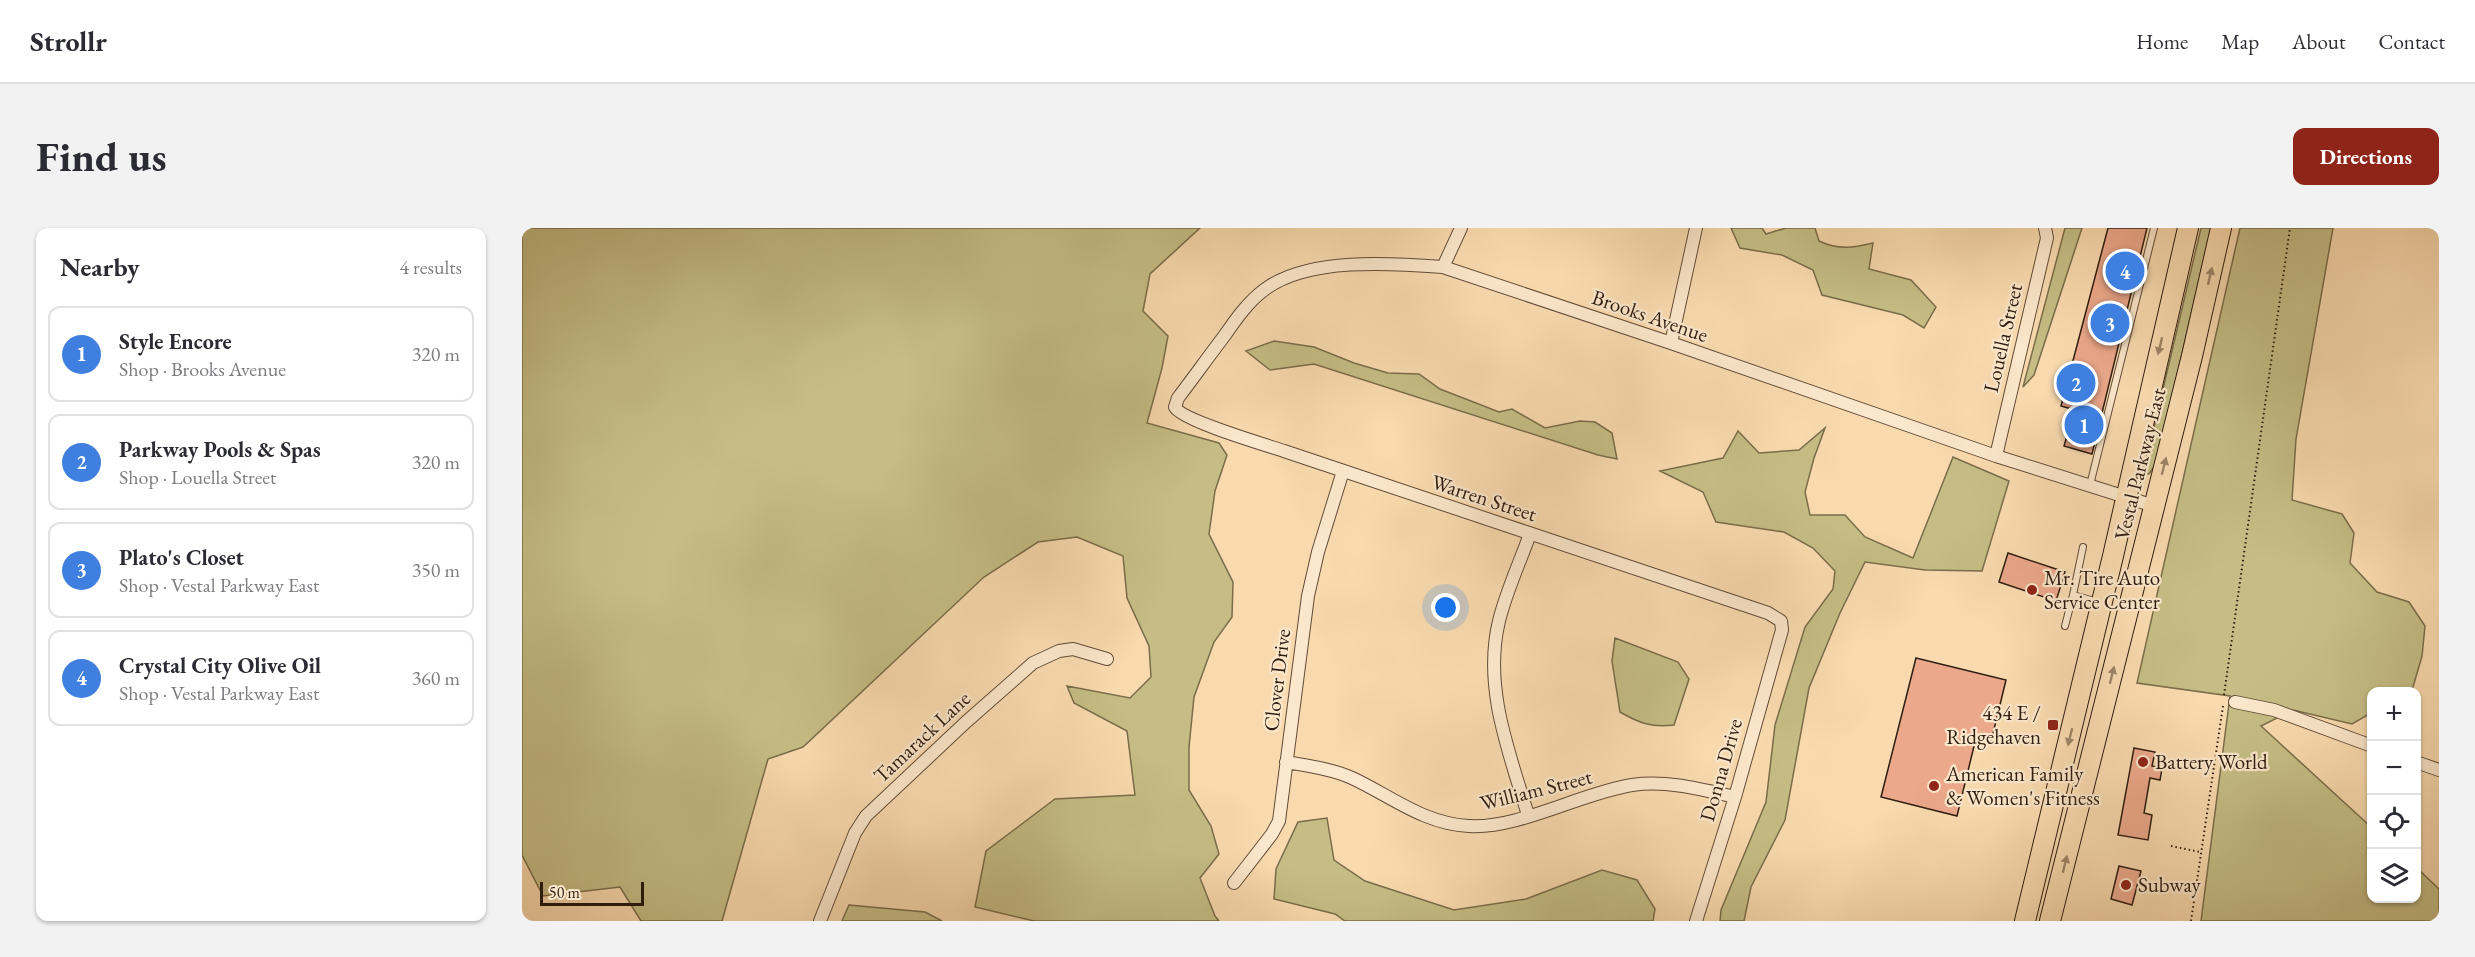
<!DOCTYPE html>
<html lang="en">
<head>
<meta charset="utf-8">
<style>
  body { margin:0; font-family:"EB Garamond",serif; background:#f2f2f3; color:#2b2b33 }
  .controls { position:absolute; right:18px; bottom:18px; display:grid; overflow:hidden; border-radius:12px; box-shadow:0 2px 4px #0004 }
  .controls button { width:54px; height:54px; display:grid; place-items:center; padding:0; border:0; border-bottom:2px solid #e1e1e2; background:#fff; color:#2b2b33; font:30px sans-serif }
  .scale { position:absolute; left:18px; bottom:15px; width:104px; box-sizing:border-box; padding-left:6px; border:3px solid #2f1d10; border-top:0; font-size:16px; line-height:21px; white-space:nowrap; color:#2f1d10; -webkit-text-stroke:4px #fbe7cb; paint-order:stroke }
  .you { position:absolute; left:924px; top:380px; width:21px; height:21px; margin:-15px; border:4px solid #fff; border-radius:50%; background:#1a73e8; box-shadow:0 0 0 9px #1a73e833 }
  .badge { display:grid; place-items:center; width:39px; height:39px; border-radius:50%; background:#8f2418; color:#fff; font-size:20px; font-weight:700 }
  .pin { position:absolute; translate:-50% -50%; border:3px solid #fff; box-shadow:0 2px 6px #0006 }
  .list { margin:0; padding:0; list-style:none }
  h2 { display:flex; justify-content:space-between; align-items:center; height:78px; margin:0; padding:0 24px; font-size:26px }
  h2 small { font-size:20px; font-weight:400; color:#7c7c81 }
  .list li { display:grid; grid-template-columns:39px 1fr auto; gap:18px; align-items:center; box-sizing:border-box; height:96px; margin:0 12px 12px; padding:0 12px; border:2px solid #e1e1e2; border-radius:12px }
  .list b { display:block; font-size:22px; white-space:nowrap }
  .list p { margin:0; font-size:20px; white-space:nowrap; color:#7c7c81 }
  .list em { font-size:20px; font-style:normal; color:#7c7c81 }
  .icon { flex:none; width:33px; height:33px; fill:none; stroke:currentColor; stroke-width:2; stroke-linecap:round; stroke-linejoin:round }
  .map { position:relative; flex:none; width:1917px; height:693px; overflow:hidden; border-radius:12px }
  header { display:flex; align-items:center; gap:36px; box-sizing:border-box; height:84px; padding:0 30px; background:#fff; border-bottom:2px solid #e1e1e2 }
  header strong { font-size:28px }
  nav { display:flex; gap:33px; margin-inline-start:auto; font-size:21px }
  .intro { display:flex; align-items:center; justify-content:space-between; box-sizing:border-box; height:144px; padding:0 36px }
  h1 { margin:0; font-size:42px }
  .button { padding:15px 27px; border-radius:12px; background:#8f2418; color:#fff; font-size:21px; font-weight:700 }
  main { display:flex; gap:36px; padding:0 36px }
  aside { flex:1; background:#fff; border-radius:12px; box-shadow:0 2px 4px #0004 }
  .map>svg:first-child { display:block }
</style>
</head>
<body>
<header>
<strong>Strollr</strong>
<nav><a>Home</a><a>Map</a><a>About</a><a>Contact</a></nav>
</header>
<div class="intro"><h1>Find us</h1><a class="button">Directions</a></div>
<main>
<aside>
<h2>Nearby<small>4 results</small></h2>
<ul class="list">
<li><span class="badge" style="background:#3f7fe0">1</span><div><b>Style Encore</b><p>Shop · Brooks Avenue</p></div><em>320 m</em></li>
<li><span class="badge" style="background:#3f7fe0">2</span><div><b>Parkway Pools &amp; Spas</b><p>Shop · Louella Street</p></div><em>320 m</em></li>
<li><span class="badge" style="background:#3f7fe0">3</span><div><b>Plato's Closet</b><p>Shop · Vestal Parkway East</p></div><em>350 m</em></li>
<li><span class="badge" style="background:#3f7fe0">4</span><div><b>Crystal City Olive Oil</b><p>Shop · Vestal Parkway East</p></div><em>360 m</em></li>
</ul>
</aside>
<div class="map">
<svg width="1917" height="693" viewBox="0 0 1917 693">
  <rect width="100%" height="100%" fill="#f9daaf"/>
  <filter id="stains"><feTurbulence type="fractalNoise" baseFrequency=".00333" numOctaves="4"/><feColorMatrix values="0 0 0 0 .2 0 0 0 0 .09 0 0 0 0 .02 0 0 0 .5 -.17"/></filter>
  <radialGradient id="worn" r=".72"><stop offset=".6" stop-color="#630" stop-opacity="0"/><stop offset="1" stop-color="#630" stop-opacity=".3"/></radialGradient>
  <path fill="#c5bd85" stroke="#7a6d4a" stroke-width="1.5" d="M0,0H678L628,46L621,83L646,108L640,140L625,195L697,215L705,227L693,263L687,306L711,354L710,389L692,414L672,469L667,519V562L689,598L697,626L678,650L693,688L697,693H512L453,679L464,623L533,571L613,567L605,503L552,475L545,458L608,470L629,449L627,418L605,370L601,328L555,309L516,314L462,349L281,519L246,531L200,693H119L98,659L21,668L0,627Z
    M1209,0H1240L1244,6L1264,0H1293L1297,13C1316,22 1331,20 1351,15L1347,41L1389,52L1414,79L1402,100L1381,87L1300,67L1291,42L1260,27L1218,20Z
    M1543,0H1560L1512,147L1501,159Z
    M1679,0H1689L1635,234L1627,246H1621Z
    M1718,0H1811L1774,211L1770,272L1820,286L1832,305L1828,335L1855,364L1887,374L1903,398L1900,428L1891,459L1885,463L1850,464L1849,485L1830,496L1771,482L1739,498L1849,599L1850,670H1894L1895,640L1917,661V693H1679L1708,468L1615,455Z
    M752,113L792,119L832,135L866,145L897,146L918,161L977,184L990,181L1023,200L1058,193L1073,194L1090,205L1095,231L1076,227L792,136L748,142L724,123Z
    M1303,200L1292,230L1283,264L1288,287H1323L1343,309L1391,330L1431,229L1487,253L1460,343L1403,342L1343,334L1318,385L1287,460L1263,592L1229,659L1222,693H1198L1199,682L1244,574L1253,497L1283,399L1311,361L1313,343L1291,320L1262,304L1194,294L1181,264L1138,243L1201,230L1216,203L1237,225L1277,222Z
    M1093,410L1156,434L1167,451L1152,497C1130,500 1117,495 1098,484L1090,433Z
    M805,590L812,632L843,653L932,682L1004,671L1080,642L1115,652L1133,681L1131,693H823L813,686L752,671L754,641L776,594Z
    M327,677L403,684L420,693H320Z"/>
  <path fill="#eca88b" stroke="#2f1d10" stroke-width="1.5" d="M1586,0H1625L1570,226L1542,218L1553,182L1539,178Z
    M1486,325L1543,344L1534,373L1477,354Z
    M1394,430L1484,452L1469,514L1454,510L1435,588L1359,569Z
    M1612,520L1633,524L1630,538L1640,540L1638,552L1628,550L1622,585L1630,587L1626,612L1596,607Z
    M1597,638L1619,643L1610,677L1589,671Z"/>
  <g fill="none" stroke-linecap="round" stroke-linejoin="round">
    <defs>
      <path id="lane" d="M1568,257L1632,0
        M1561,319L1551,367L1576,374
        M1543,398L1551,367"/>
      <path id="street" d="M921,39L939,0
        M1149,115L1174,0
        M1474,228L1525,10L1523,0
        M1713,474L1752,482L1850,518
        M764,534C786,538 810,541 830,550C869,568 902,596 947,598C997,601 1059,565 1110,557C1145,552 1178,561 1213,569
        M1894,534L1917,542
        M1006,587C987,524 961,459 977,393C984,364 998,334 1008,306
        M712,655L750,606L757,593L786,368L796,324L821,243
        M298,693L333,605L344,588L444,494L511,435L537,423L551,421L585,431
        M1174,693L1213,569L1260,402L1259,393L1246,385C1085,331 923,277 762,223C744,217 659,192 653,179L656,170C672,149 687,128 703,107C714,91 726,74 742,62C785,29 869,35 921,39L1149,115L1474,228L1632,278"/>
      <path id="primary" d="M1503,693L1591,328L1666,0
        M1528,693L1670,128L1699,0"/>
    </defs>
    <use href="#lane" stroke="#624c38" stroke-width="8"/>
    <use href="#street" stroke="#624c38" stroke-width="14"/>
    <use href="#primary" stroke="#2f1d10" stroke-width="22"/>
    <path stroke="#2f1d10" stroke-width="2" stroke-dasharray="1.5 3" stroke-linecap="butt" d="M1702,467L1768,0
      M1649,618L1678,624
      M1669,693L1701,478"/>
    <use href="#lane" stroke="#fbe7cb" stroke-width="6"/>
    <use href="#street" stroke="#fbe7cb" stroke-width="12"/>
    <use href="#primary" stroke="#f9daaf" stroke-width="20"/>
  </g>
  <defs><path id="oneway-solid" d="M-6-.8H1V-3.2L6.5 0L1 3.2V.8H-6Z" transform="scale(1.5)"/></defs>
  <g fill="#9e8567">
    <use href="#oneway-solid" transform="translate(1688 48) rotate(-77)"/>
    <use href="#oneway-solid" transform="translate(1638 118) rotate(104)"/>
    <use href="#oneway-solid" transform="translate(1642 238) rotate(-76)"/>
    <use href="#oneway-solid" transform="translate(1590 447) rotate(-76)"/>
    <use href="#oneway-solid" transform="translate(1548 509) rotate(104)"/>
    <use href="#oneway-solid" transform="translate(1543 636) rotate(-76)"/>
  </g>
  <g fill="#8f2418" stroke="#fbe7cb" stroke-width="2">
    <circle cx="1510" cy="362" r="6"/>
    <rect x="1525" y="491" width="12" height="12" rx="3"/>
    <circle cx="1621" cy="534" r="6"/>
    <circle cx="1412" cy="558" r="6"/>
    <circle cx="1604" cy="657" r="6"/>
  </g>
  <g text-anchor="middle" stroke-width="4.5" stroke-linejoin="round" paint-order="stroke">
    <g font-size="21" fill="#2f1d10" stroke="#fbe7cb">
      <text transform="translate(1128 88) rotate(19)" y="7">Brooks Avenue</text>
      <text transform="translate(1481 110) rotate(-77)" y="7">Louella Street</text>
      <text transform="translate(1618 236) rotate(-76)" y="7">Vestal Parkway East</text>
      <text transform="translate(962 270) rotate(18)" y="7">Warren Street</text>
      <text transform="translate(755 452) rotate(-83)" y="7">Clover Drive</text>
      <text transform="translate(400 509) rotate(-43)" y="7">Tamarack Lane</text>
      <text transform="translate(1199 542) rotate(-74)" y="7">Donna Drive</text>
      <text transform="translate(1014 562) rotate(-14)" y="7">William Street</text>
    </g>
    <g font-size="21" fill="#2f1d10" stroke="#fbe7cb" text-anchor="start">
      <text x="1522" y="357">Mr. Tire Auto<tspan x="1522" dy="24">Service Center</tspan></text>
      <text x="1519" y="492" text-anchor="end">434 E /<tspan x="1519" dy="24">Ridgehaven</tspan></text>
      <text x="1633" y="541">Battery World</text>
      <text x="1424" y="553">American Family<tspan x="1424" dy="24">&amp; Women's Fitness</tspan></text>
      <text x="1616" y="664">Subway</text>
    </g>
  </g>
  <rect width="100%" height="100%" filter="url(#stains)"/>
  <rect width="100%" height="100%" fill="url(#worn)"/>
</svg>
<div class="controls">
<button>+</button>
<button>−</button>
<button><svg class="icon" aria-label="locate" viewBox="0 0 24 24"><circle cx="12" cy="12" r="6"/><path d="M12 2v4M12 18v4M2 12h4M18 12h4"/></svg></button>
<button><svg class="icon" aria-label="layers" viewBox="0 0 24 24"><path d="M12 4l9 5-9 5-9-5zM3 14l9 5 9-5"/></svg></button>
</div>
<div class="scale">50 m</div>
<div class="you"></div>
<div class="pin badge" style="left:1562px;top:197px;background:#3f7fe0">1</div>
<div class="pin badge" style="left:1554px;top:155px;background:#3f7fe0">2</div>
<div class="pin badge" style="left:1588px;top:95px;background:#3f7fe0">3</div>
<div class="pin badge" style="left:1603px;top:43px;background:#3f7fe0">4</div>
</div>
</main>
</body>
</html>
